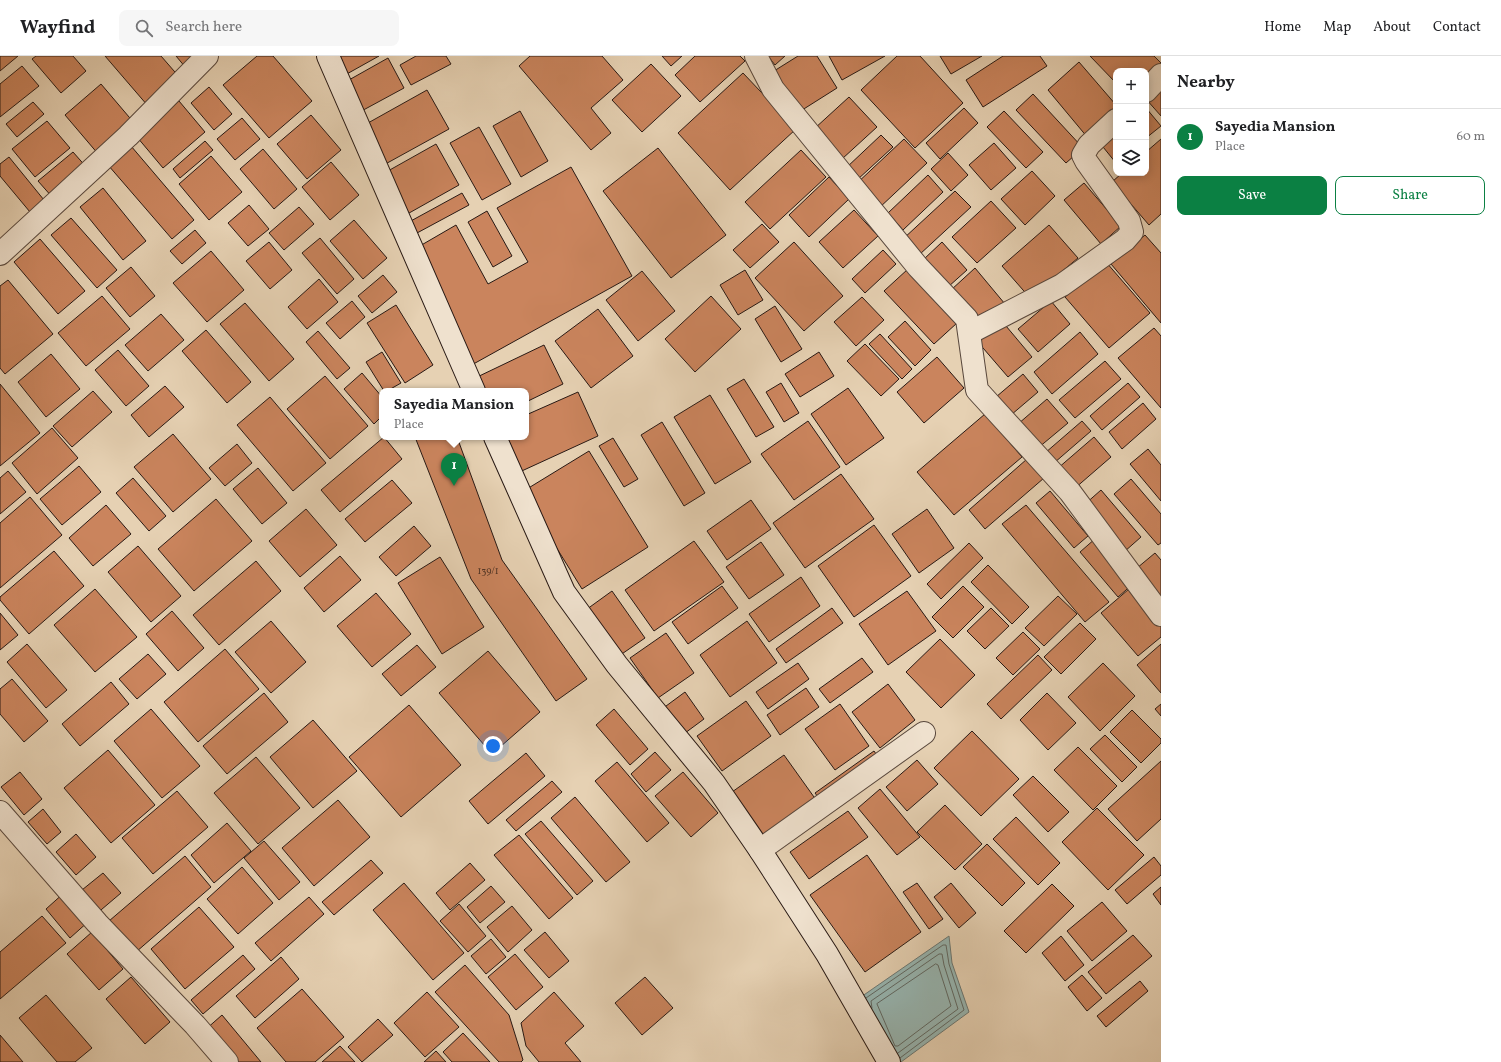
<!DOCTYPE html>
<html lang="en">
<head>
<meta charset="utf-8">
<style>
  body { margin:0; font-family:Vollkorn,serif; background:#f6f6f6; color:#202124 }
  .controls { position:absolute; right:12px; top:12px; display:grid; overflow:hidden; border-radius:8px; box-shadow:0 2px 10px #0003 }
  .controls button { width:36px; height:36px; display:grid; place-items:center; padding:0; border:0; border-bottom:1px solid #e0e0e0; background:#fff; color:#202124; font:20px sans-serif }
  .you { position:absolute; left:493px; top:690px; width:14px; height:14px; margin:-10px; border:3px solid #fff; border-radius:50%; background:#1a73e8; box-shadow:0 0 0 6px #1a73e833 }
  .badge { display:grid; place-items:center; width:26px; height:26px; border-radius:50%; background:#0b8043; color:#fff; font-size:13px; font-weight:700 }
  .pin { position:absolute; translate:-50% -33px; filter:drop-shadow(0 1px 2px #0008) }
  .pin::after { content:''; position:absolute; top:21px; width:14px; height:12px; background:inherit; clip-path:polygon(0 0,100% 0,50% 100%) }
  .popup { position:absolute; left:379px; top:332px; width:150px; height:52px; box-sizing:border-box; display:grid; place-content:center; border-radius:8px; background:#fff; filter:drop-shadow(0 1px 3px #0005); font-size:13px; white-space:nowrap; color:#757577 }
  .popup b { font-size:15px; color:#202124 }
  .popup::after { content:''; position:absolute; left:50%; top:100%; margin-left:-8px; border:8px solid transparent; border-top-color:#fff }
  .list { margin:0; padding:0; list-style:none }
  h2 { display:flex; justify-content:space-between; align-items:center; height:52px; margin:0; padding:0 16px; font-size:17px }
  h2 small { font-size:13px; font-weight:400; color:#757577 }
  .list li { display:grid; grid-template-columns:26px 1fr auto; gap:12px; align-items:center; box-sizing:border-box; height:56px; padding:0 16px; border-top:1px solid #e0e0e0 }
  .list b { display:block; font-size:15px; white-space:nowrap }
  .list p { margin:0; font-size:13px; white-space:nowrap; color:#757577 }
  .list em { font-size:13px; font-style:normal; color:#757577 }
  .actions { display:flex; gap:8px; padding:12px 16px }
  .actions a { flex:1; padding:9px 0; border:1px solid #0b8043; border-radius:8px; text-align:center; font-size:14px; color:#0b8043 }
  .actions .main { background:#0b8043; color:#fff }
  .icon { flex:none; width:22px; height:22px; fill:none; stroke:currentColor; stroke-width:2; stroke-linecap:round; stroke-linejoin:round }
  .map { position:relative; flex:none; width:1161px; height:1006px; overflow:hidden }
  header { display:flex; align-items:center; gap:24px; box-sizing:border-box; height:56px; padding:0 20px; background:#fff; border-bottom:1px solid #e0e0e0 }
  header strong { font-size:19px }
  nav { display:flex; gap:22px; margin-inline-start:auto; font-size:14px }
  .search { width:280px; height:36px; background:#f6f6f6; display:flex; align-items:center; gap:10px; box-sizing:border-box; padding:0 14px; border-radius:8px; color:#757577; font-size:15px }
  main { display:flex }
  aside { flex:1; background:#fff }
  .map>svg:first-child { display:block }
</style>
</head>
<body>
<header>
<strong>Wayfind</strong>
<div class="search"><svg class="icon" aria-label="search" viewBox="0 0 24 24"><circle cx="10" cy="10" r="6"/><path d="M15 15l6 6"/></svg>Search here</div>
<nav><a>Home</a><a>Map</a><a>About</a><a>Contact</a></nav>
</header>
<main>
<div class="map">
<svg width="1161" height="1006" viewBox="0 0 1161 1006">
  <rect width="100%" height="100%" fill="#e6d1b3"/>
  <filter id="stains"><feTurbulence type="fractalNoise" baseFrequency=".005" numOctaves="4"/><feColorMatrix values="0 0 0 0 .2 0 0 0 0 .09 0 0 0 0 .02 0 0 0 .5 -.17"/></filter>
  <radialGradient id="worn" r=".72"><stop offset=".6" stop-color="#630" stop-opacity="0"/><stop offset="1" stop-color="#630" stop-opacity=".3"/></radialGradient>
  <path fill="#97b6b2" stroke="#6b7773" d="M949,880L952,907L969,956L901,1006H886L858,943Z"/>
  <g fill="none" stroke-linecap="round" stroke-linejoin="round">
    <path stroke="#606863" stroke-width="1" d="M936,908L938,909L951,950L898,990H895L877,948Z
      M866,942L943,889H946L949,908L964,954L900,1002
      M872,952L871,945L939,898H942L944,909L958,953L898,997"/>
  </g>
  <path fill="#ca845d" stroke="#281914" d="M0,0H18L0,15Z
    M36,0H73L86,15L61,37L32,3Z
    M105,0H161L181,23L148,50Z
    M176,0H213L191,18Z
    M257,0H273L312,45L269,82L223,29Z
    M334,0H379L345,19Z
    M416,0H446L451,8L411,29L400,9Z
    M530,0H602L623,24L591,52L611,77L591,94L519,10Z
    M662,0H682L671,10Z
    M695,0H740L745,5L700,46L675,19Z
    M768,0H785L775,9Z
    M798,0H817L837,32L799,56L774,15Z
    M829,0H885L842,24Z
    M897,0H920L963,47L915,92L861,34Z
    M940,0H982L951,18Z
    M1003,0H1040L1047,10L983,51L966,24Z
    M1090,0H1154L1161,7V11L1146,26V15H1116V27Z
    M388,2L404,32L356,58L340,29Z
    M1079,6L1116,49V58L1088,82L1048,34Z
    M651,8L681,40L642,76L612,44Z
    M22,10L39,30L0,61V28Z
    M743,17L796,73L730,134L678,77Z
    M101,28L135,68L99,99L65,59Z
    M1161,29V60L1146,43Z
    M209,31L232,58L214,74L191,47Z
    M427,34L449,73L380,111L359,72Z
    M1033,38L1083,92L1066,107L1016,54Z
    M849,41L877,71L842,103L814,73Z
    M179,45L205,76L163,112L137,81Z
    M33,46L44,58L17,81L6,68Z
    M964,52L978,67L940,103L926,87Z
    M1146,52L1161,70L1146,82Z
    M520,55L548,105L521,121L493,70Z
    M1004,55L1043,96L1026,112L987,71Z
    M311,59L341,94L307,123L277,88Z
    M242,62L260,83L235,104L217,83Z
    M47,65L70,92L35,121L12,93Z
    M479,71L511,128L482,144L450,87Z
    M1116,71V107L1099,86Z
    M881,79L893,91L857,124L846,112Z
    M904,83L927,107L878,153L855,129Z
    M1161,83V158L1149,169L1112,126L1122,117H1146V96Z
    M205,85L213,94L180,122L173,113Z
    M994,87L1016,112L991,134L969,109Z
    M436,88L459,129L402,161L379,120Z
    M131,90L194,164L172,183L108,109Z
    M658,92L726,179L671,222L603,135Z
    M263,93L297,133L274,153L240,113Z
    M801,94L826,121L770,173L745,146Z
    M73,96L88,113L53,142L38,125Z
    M948,97L968,119L951,135L931,113Z
    M211,100L242,136L209,164L179,128Z
    M9,101L44,144L30,156L0,120V108Z
    M331,106L359,139L330,164L302,131Z
    M571,111L632,220L468,311L406,198L456,169L488,228L528,206L497,152Z
    M1032,115L1055,140L1025,169L1001,143Z
    M928,119L943,136L903,174L888,157Z
    M829,121L849,143L809,181L789,159Z
    M1084,127L1121,170L1101,188L1064,144Z
    M103,132L146,185L123,204L80,151Z
    M955,135L971,151L919,199L903,183Z
    M462,137L469,149L404,184L398,172Z
    M991,145L1016,172L977,207L952,181Z
    M249,149L269,173L248,190L228,167Z
    M299,151L314,168L284,194L269,177Z
    M854,154L878,180L843,212L819,186Z
    M487,155L512,200L493,211L468,166Z
    M71,162L117,214L97,232L51,179Z
    M354,164L387,202L363,223L330,185Z
    M762,168L779,186L750,212L733,194Z
    M1049,169L1078,202L1030,242L1002,210Z
    M195,174L206,187L182,208L170,195Z
    M1145,179L1161,197V267L1111,208Z
    M320,182L354,223L337,238L302,197Z
    M40,183L85,235L58,258L14,206Z
    M269,186L292,214L270,233L246,205Z
    M794,186L843,240L804,275L755,222Z
    M942,186L967,214L948,231L923,204Z
    M883,194L896,208L865,237L852,223Z
    M211,195L244,234L207,266L173,227Z
    M1106,206L1150,257L1109,292L1065,241Z
    M131,211L155,240L130,261L106,232Z
    M975,212L1005,248L981,269L951,234Z
    M908,213L957,267L934,288L884,235Z
    M745,214L763,244L738,259L720,229Z
    M642,215L675,255L638,285L606,244Z
    M383,219L397,236L372,257L358,240Z
    M319,223L338,246L307,273L288,251Z
    M8,224L53,278L5,318L0,312V230Z
    M102,240L130,273L86,310L58,277Z
    M711,240L741,273L695,316L665,283Z
    M862,241L884,264L856,290L834,266Z
    M352,245L365,261L340,283L326,267Z
    M1051,245L1070,268L1038,296L1018,273Z
    M245,247L294,303L269,325L220,268Z
    M396,249L433,309L405,327L367,267Z
    M775,250L802,293L781,306L755,263Z
    M598,253L633,300L591,332L555,285Z
    M161,258L184,284L148,315L125,289Z
    M1001,264L1032,301L1008,321L977,285Z
    M905,265L931,294L915,310L888,281Z
    M1154,272L1161,280V352L1118,302Z
    M206,274L251,326L227,347L182,295Z
    M318,275L350,312L337,323L306,286Z
    M1080,276L1098,298L1052,338L1034,316Z
    M880,278L912,313L902,323L869,288Z
    M865,288L899,323L881,340L847,305Z
    M544,289L563,328L526,346V335H479L473,323Z
    M118,294L149,330L126,350L95,314Z
    M382,296L401,327L387,335H384L366,306Z
    M819,296L834,320L800,341L785,318Z
    M51,298L80,333L46,361L18,326Z
    M937,301L964,332L924,367L897,336Z
    M1105,305L1121,323L1075,362L1059,344Z
    M362,317L382,341V360L374,368L344,333Z
    M1023,318L1038,336L1011,359L996,341Z
    M325,320L368,370L330,403L287,353Z
    M744,323L774,371L756,381L727,333Z
    M781,327L799,357L784,366L766,336Z
    M1128,327L1140,341L1102,374L1090,360Z
    M0,328L40,377L0,410Z
    M165,330L184,351L149,381L131,359Z
    M848,332L884,382L846,409L811,358Z
    M93,335L112,356L72,391L53,370Z
    M578,336L598,380L513,419L496,381H526V359Z
    M710,339L751,406L715,428L674,361Z
    M270,341L326,407L293,435L237,369Z
    M1047,343L1068,367L1038,392L1018,368Z
    M1143,347L1156,363L1122,393L1109,376Z
    M985,358L1022,401L954,459L917,416Z
    M808,365L840,411L794,444L761,398Z
    M1082,365L1091,375L1054,407L1045,397Z
    M662,366L705,437L684,450L641,379Z
    M52,372L78,402L37,438L12,407Z
    M173,378L211,423L173,456L134,411Z
    M384,381L402,403L340,456L321,434Z
    M415,381H457L502,504L587,623L556,645L471,523Z
    M1094,381L1111,401L1074,433L1057,413Z
    M613,382L638,423L624,431L599,390Z
    M237,388L252,407L225,430L209,412Z
    M1148,393L1161,409V445L1130,408Z
    M589,395L648,491L582,533L522,436Z
    M1027,403L1044,422L985,473L969,454Z
    M79,410L101,436L62,469L40,443Z
    M258,412L287,447L262,468L233,433Z
    M8,415L26,436L0,458V422Z
    M841,418L874,463L805,512L773,467Z
    M133,422L166,460L149,475L116,437Z
    M1131,423L1161,458V487L1158,489L1114,438Z
    M392,424L412,447L365,486L345,463Z
    M1101,434L1141,481L1124,496L1084,449Z
    M1050,435L1088,480L1074,492L1036,447Z
    M30,441L62,479L0,532V467Z
    M216,443L252,485L194,535L158,493Z
    M751,444L771,473L727,504L707,475Z
    M106,449L131,478L93,510L69,482Z
    M1026,449L1109,546L1085,566L1002,468Z
    M306,453L337,489L300,521L269,485Z
    M927,453L954,492L919,517L892,478Z
    M874,469L911,520L854,561L818,510Z
    M414,470L431,490L396,520L379,501Z
    M1096,482L1134,527L1118,541L1080,496Z
    M694,485L724,526L654,575L625,534Z
    M761,486L784,519L749,543L726,511Z
    M969,487L983,502L941,543L927,528Z
    M138,490L181,540L151,566L108,516Z
    M54,495L84,530L29,578L0,544V541Z
    M1155,497L1161,504V541L1137,512Z
    M340,500L361,524L324,556L304,532Z
    M440,501L484,571L442,598L398,527Z
    M256,505L281,535L219,589L193,559Z
    M988,509L1029,551L1012,568L971,526Z
    M801,521L820,550L769,586L749,558Z
    M722,530L738,552L688,588L672,566Z
    M963,530L984,551L953,582L932,561Z
    M95,533L137,581L95,616L54,569Z
    M1129,533L1161,569V581L1138,600L1101,557Z
    M612,535L645,582L616,602L583,556Z
    M907,535L936,575L888,609L859,568Z
    M376,537L411,578L372,611L337,570Z
    M1058,540L1077,558L1044,590L1025,572Z
    M832,552L843,567L786,607L776,593Z
    M991,552L1009,570L985,593L967,575Z
    M172,555L204,592L178,615L146,578Z
    M0,557L18,579L0,594Z
    M271,565L306,606L271,637L235,596Z
    M747,565L777,607L730,641L700,599Z
    M1080,567L1096,583L1061,618L1044,601Z
    M1023,576L1040,593L1013,619L996,602Z
    M666,577L694,617L658,642L630,602Z
    M940,583L975,619L941,652L906,616Z
    M27,588L67,634L46,652L7,606Z
    M1161,588V637L1137,609Z
    M417,589L436,611L401,640L382,618Z
    M225,593L259,633L198,686L164,646Z
    M488,595L540,656L492,698L439,637Z
    M148,598L166,618L137,643L119,623Z
    M1038,599L1052,614L1001,663L987,648Z
    M862,602L873,616L830,647L819,633Z
    M798,607L809,623L768,653L756,636Z
    M1103,607L1135,640L1100,675L1068,641Z
    M12,623L48,665L24,686L0,658V633Z
    M111,626L129,648L80,690L62,668Z
    M888,628L915,664L880,692L852,656Z
    M806,632L819,651L780,679L767,659Z
    M685,636L704,663L681,680L662,653Z
    M264,637L288,666L227,718L203,690Z
    M1047,637L1076,667L1048,694L1020,664Z
    M746,645L771,680L722,715L697,680Z
    M840,648L869,690L835,714L805,673Z
    M1161,648V660L1155,653Z
    M409,649L461,709L401,761L349,701Z
    M151,653L200,710L162,742L114,685Z
    M614,653L648,693L630,709L596,669Z
    M1132,654L1161,683V687L1141,707L1110,676Z
    M313,664L357,715L313,752L270,701Z
    M972,675L1019,723L981,760L934,712Z
    M1105,679L1137,711L1122,726L1090,693Z
    M1078,691L1117,730L1093,754L1054,714Z
    M108,694L155,749L111,787L64,732Z
    M874,695L883,708L824,749L815,737Z
    M655,696L671,714L646,736L631,718Z
    M526,697L545,720L488,768L469,745Z
    M784,699L819,748L767,785L732,736Z
    M256,701L300,752L258,788L214,737Z
    M917,704L938,728L907,755L886,731Z
    M1161,705V763L1137,785L1108,753Z
    M617,706L669,767L647,786L595,725Z
    M20,716L42,743L24,759L1,731Z
    M683,716L718,757L691,781L655,740Z
    M1033,720L1069,756L1048,776L1013,739Z
    M552,725L562,736L516,775L506,764Z
    M880,733L920,781L897,799L858,752Z
    M177,735L208,771L153,818L122,782Z
    M575,741L630,806L606,826L551,762Z
    M338,744L370,781L314,830L282,792Z
    M945,749L982,788L955,814L917,776Z
    M1097,752L1144,799L1108,834L1062,786Z
    M43,753L61,776L47,788L28,766Z
    M848,755L868,781L809,823L790,796Z
    M1016,761L1060,807L1038,829L993,783Z
    M541,765L593,825L577,839L525,778Z
    M227,767L251,795L214,827L191,799Z
    M76,778L96,801L76,819L56,796Z
    M519,779L573,842L549,863L494,799Z
    M264,785L300,826L279,844L244,802Z
    M987,788L1025,827L1002,850L963,811Z
    M867,799L921,876L865,916L810,839Z
    M185,800L211,831L136,896L109,865Z
    M1154,801L1161,810V819L1127,848L1115,834Z
    M371,804L383,817L334,859L322,846Z
    M470,807L485,824L450,854L436,837Z
    M242,811L273,847L238,878L207,843Z
    M103,817L121,837L95,859L77,838Z
    M404,827L464,897L433,924L373,854Z
    M917,827L943,863L929,873L903,836Z
    M951,827L976,857L959,872L934,841Z
    M1052,828L1074,850L1026,897L1004,875Z
    M491,830L505,846L480,867L467,851Z
    M1161,831V849L1153,838Z
    M65,836L89,865L70,882L46,853Z
    M309,841L324,858L271,905L255,887Z
    M1102,846L1127,875L1092,905L1067,875Z
    M459,848L486,880L468,896L440,865Z
    M512,850L532,874L508,896L487,871Z
    M199,851L234,891L185,933L151,893Z
    M42,860L66,887L0,943V896Z
    M92,876L123,913L99,934L67,898Z
    M545,876L569,905L549,922L524,894Z
    M1133,879L1152,900L1106,938L1088,916Z
    M1061,880L1084,909L1065,925L1042,897Z
    M491,883L506,901L486,918L471,900Z
    M515,898L543,931L516,954L488,921Z
    M243,899L255,913L203,958L191,944Z
    M281,901L299,923L255,962L236,940Z
    M465,909L509,959L523,1004L521,1006H499L435,936Z
    M1082,919L1102,942L1087,955L1068,931Z
    M131,921L170,966L145,988L106,943Z
    M645,921L673,952L642,979L615,947Z
    M1140,925L1148,935L1106,971L1097,960Z
    M302,933L344,981L315,1006H286L257,972Z
    M427,936L459,971L425,1001L394,967Z
    M554,936L584,970L565,987L581,1006H539L526,990L521,967Z
    M46,939L92,992L75,1006H57L19,962Z
    M222,959L261,1006H232L205,974Z
    M378,963L393,979L362,1006L348,991Z
    M463,977L490,1006H452L443,996Z
    M0,979L23,1006H0Z
    M340,990L355,1006H322Z
    M436,995L446,1006H424Z"/>
  <g fill="none" stroke-linecap="round" stroke-linejoin="round">
    <defs>
      <path id="street" d="M756,0L773,33L918,211L967,263L977,334L1070,436L1161,559
        M1146,35L1161,19
        M0,198L128,80L207,0
        M969,277L1062,229L1125,184L1132,176L1129,165L1086,105L1083,99L1089,89L1116,64
        M0,756L97,867L195,969L227,1006
        M760,794L924,677"/>
      <path id="secondary" d="M328,0L474,335
        M495,381L564,536L617,609L714,727L760,794L827,898L889,1006"/>
    </defs>
    <use href="#street" stroke="#58473c" stroke-width="24"/>
    <use href="#secondary" stroke="#281914" stroke-width="24"/>
    <use href="#street" stroke="#efe1ce" stroke-width="22"/>
    <use href="#secondary" stroke="#efe1ce" stroke-width="22"/>
  </g>
  <g text-anchor="middle" stroke-width="4" stroke-linejoin="round" paint-order="stroke">
    <g font-size="10" fill="#503426">
      <text x="488" y="518">139/1</text>
    </g>
  </g>
  <rect width="100%" height="100%" filter="url(#stains)"/>
  <rect width="100%" height="100%" fill="url(#worn)"/>
</svg>
<div class="controls">
<button>+</button>
<button>−</button>
<button><svg class="icon" aria-label="layers" viewBox="0 0 24 24"><path d="M12 4l9 5-9 5-9-5zM3 14l9 5 9-5"/></svg></button>
</div>
<div class="you"></div>
<div class="pin badge" style="left:454px;top:430px">1</div>
<div class="popup"><b>Sayedia Mansion</b>Place</div>
</div>
<aside>
<h2>Nearby<small></small></h2>
<ul class="list">
<li><span class="badge">1</span><div><b>Sayedia Mansion</b><p>Place</p></div><em>60 m</em></li>
</ul>
<div class="actions"><a class="main">Save</a><a>Share</a></div>
</aside>
</main>
</body>
</html>
